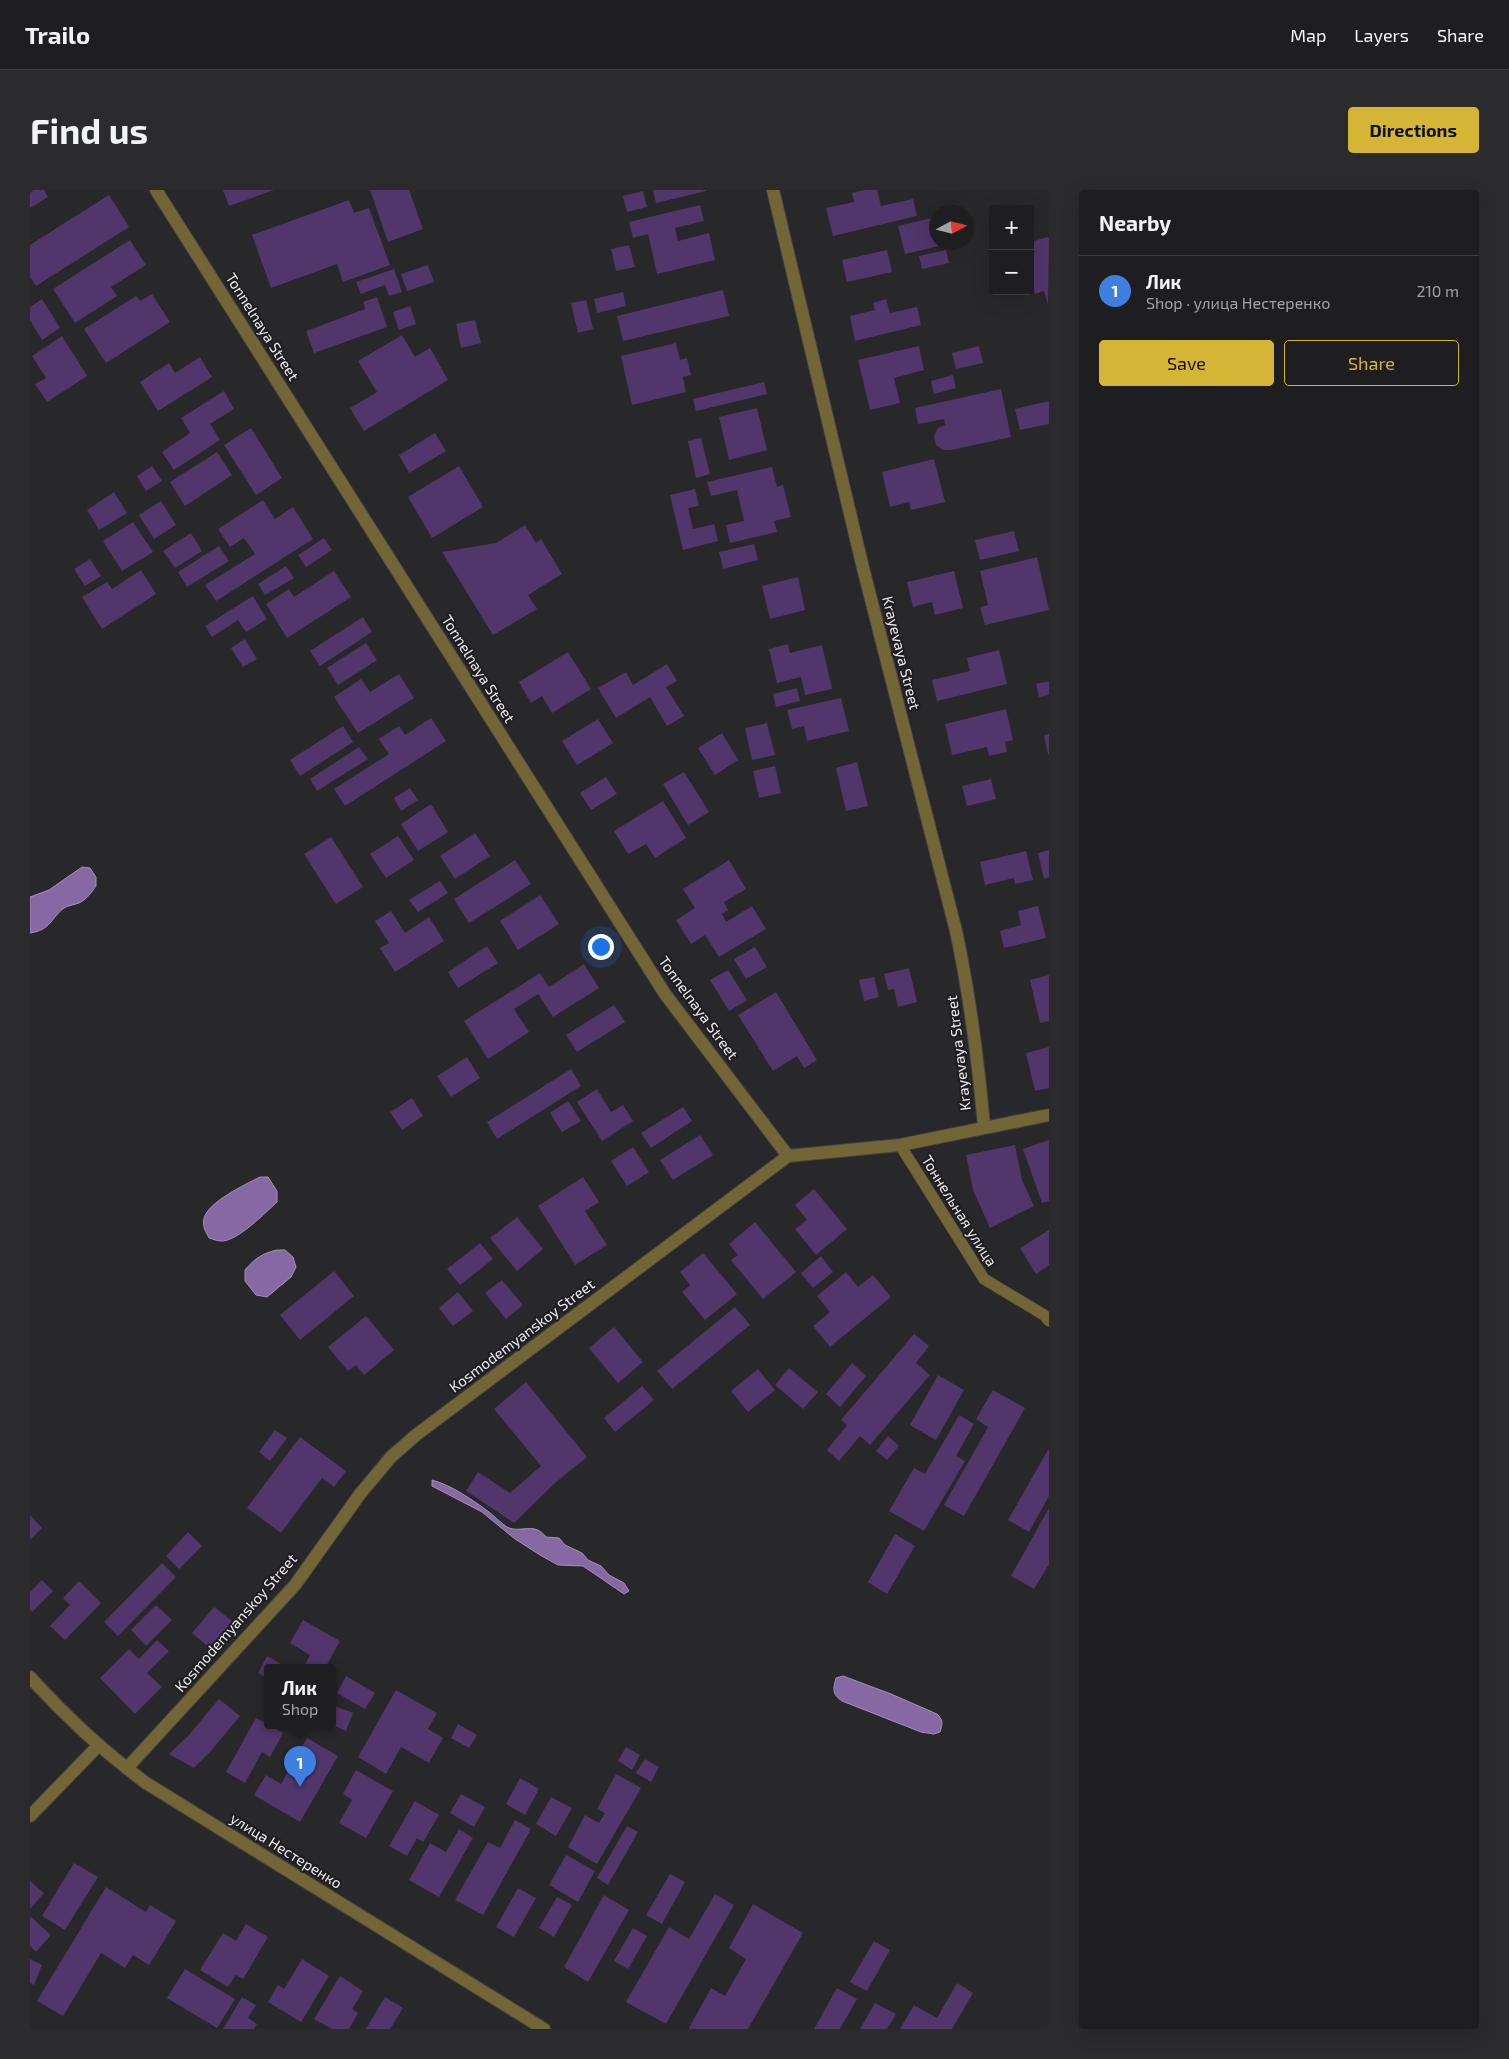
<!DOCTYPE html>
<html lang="en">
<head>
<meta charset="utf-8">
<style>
  body { margin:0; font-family:"Exo 2",sans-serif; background:#2b2a2c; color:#f1f3f6 }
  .controls { position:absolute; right:15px; top:15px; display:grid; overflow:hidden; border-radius:5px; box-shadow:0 5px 20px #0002 }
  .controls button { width:45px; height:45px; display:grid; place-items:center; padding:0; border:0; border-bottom:1px solid #3c3b3d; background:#1e1d1f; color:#f1f3f6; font:25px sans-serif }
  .compass { position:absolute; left:899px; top:15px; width:45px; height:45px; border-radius:50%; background:#1e1d1f; box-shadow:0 5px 20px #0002; rotate:83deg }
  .you { position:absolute; left:570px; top:756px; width:18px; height:18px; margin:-12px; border:4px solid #fff; border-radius:50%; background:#1a73e8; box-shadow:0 0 0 8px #1a73e833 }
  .badge { display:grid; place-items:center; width:32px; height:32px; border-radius:50%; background:#d5b535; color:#fff; font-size:16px; font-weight:700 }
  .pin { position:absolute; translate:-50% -41px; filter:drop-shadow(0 1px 2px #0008) }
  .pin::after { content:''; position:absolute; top:26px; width:18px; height:15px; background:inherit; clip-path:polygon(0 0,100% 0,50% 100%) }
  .popup { position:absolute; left:234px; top:1474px; width:72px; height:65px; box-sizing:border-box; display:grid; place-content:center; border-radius:5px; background:#1e1d1f; filter:drop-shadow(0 1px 4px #0005); font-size:16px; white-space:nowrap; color:#a1a2a4 }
  .popup b { font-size:19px; color:#f1f3f6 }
  .popup::after { content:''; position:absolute; left:50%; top:100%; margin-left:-10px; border:10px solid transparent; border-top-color:#1e1d1f }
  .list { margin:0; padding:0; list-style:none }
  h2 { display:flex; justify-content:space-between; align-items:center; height:65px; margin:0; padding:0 20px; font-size:21px }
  h2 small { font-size:16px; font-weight:400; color:#a1a2a4 }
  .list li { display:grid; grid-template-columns:32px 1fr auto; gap:15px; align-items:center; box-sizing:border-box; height:70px; padding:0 20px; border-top:1px solid #3c3b3d }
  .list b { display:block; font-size:19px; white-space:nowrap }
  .list p { margin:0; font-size:16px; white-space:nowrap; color:#a1a2a4 }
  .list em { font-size:16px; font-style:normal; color:#a1a2a4 }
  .actions { display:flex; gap:10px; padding:15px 20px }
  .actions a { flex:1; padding:11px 0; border:1px solid #d5b535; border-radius:5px; text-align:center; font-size:18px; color:#d5b535 }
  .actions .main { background:#d5b535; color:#111 }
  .map { position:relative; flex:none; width:1019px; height:1839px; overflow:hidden; border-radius:5px }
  header { display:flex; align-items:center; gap:30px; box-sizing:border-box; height:70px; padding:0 25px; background:#1e1d1f; border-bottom:1px solid #3c3b3d }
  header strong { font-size:24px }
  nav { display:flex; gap:28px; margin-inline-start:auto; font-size:18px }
  .intro { display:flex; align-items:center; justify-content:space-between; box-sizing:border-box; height:120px; padding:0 30px }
  h1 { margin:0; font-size:35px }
  .button { padding:12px 22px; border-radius:5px; background:#d5b535; color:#111; font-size:18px; font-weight:700 }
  main { display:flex; gap:30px; padding:0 30px }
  aside { flex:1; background:#1e1d1f; border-radius:5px; box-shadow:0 5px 20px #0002 }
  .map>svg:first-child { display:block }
</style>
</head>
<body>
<header>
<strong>Trailo</strong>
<nav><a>Map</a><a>Layers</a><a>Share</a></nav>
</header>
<div class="intro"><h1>Find us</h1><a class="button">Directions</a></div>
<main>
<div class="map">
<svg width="1019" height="1839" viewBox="0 0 1019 1839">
  <rect width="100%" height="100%" fill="#282729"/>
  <path fill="#8669a3" stroke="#a590ba" d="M52,677L60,678L66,687V696C61,703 57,709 49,713C44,715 39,715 34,718C20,729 21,740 0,743V707L19,700Z
    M230,987H238L247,1001V1012C236,1022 207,1052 191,1051C187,1051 183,1049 179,1048C176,1042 172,1036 174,1029C176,1013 216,994 230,987Z
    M247,1060H255L263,1067L266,1077L261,1087L237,1107L226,1105L215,1091V1080C224,1069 233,1063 247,1060Z
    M402,1290C423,1296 441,1309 459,1322C465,1327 471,1333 477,1337C491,1344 504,1331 516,1347L529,1348L535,1355L552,1363L558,1370L571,1376L579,1385L594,1393L599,1401L594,1404L553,1376L528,1375L510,1365L485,1349L452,1322L402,1296Z
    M813,1486L861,1504L907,1524C913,1530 913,1533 910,1542L904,1544L891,1542L812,1511C802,1504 803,1499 806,1488Z"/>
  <path fill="#51366b" d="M0,0H14L18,7L0,18Z
    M193,0H244L199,16Z
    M340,0H379L393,39L358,52Z
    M623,0H676V1L626,13Z
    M834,0H847L851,16L883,9L887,26L803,46L796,18L824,12L822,3Z
    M613,1L617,17L597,22L593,6Z
    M79,5L99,37L6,96L0,87V55Z
    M319,10L324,23L339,18L360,75L313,92L307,74L241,98L222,45Z
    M670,15L674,31L645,38L648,51L679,43L685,70L627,84L618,44L603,48L599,32Z
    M906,27V52L922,53L875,64L868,36Z
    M1018,47L1019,49L1018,115L1014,101L1005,104L1000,85V52Z
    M100,50L116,75L81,97L87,106L45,133L23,99Z
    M599,55L605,77L586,81L581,59Z
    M857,60L862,82L817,92L812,70Z
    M916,60L919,73L892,79L889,66Z
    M398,75L404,92L377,101L371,84Z
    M364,79L372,102L359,106L355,95L331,104L326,92Z
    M693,100L699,126L593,151L587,126Z
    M593,102L596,116L567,123L564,109Z
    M122,104L140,132L76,173L54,139L106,106L110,111Z
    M347,107L357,137L284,163L276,141L335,119L333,112Z
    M12,109L30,138L12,150L0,130V117Z
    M856,109L860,123L887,117L891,135L825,151L820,126L845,120L843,113Z
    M556,110L563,139L548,143L541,113Z
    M380,116L386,134L369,140L363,122Z
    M445,130L451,153L431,158L426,134Z
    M372,145L385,167L400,158L418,190L334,241L320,218L347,202L328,171Z
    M32,146L57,186L17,212L5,194L16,188L2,166Z
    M646,153L650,170L657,168L661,185L653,187L656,202L602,215L591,166Z
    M889,156L894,180L864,188L870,213L840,220L828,170Z
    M949,156L953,173L926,179L922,163Z
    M170,167L182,187L128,221L110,192L139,173L145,183Z
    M923,185L926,198L904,204L901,191Z
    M734,192L737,204L666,221L663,209Z
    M971,199L981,247L921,260H913L906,255L904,246L908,238L915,235L914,229L888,234L885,218Z
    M194,201L204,219L180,234L190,250L144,280L132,262L160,243L151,228Z
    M1019,211V234L990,240L985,219Z
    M727,218L737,260L699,270L689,227Z
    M221,238L252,288L226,305L194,255Z
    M405,243L416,261L379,283L369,265Z
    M671,248L680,284L666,288L658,251Z
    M187,262L202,285L155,316L140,292Z
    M904,269L915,312L881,320L879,312L860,317L852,282Z
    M122,276L132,291L116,301L107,286Z
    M429,276L453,317L402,348L378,307Z
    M742,277L747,297L753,295L761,327L744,331L747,342L700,353L696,335L714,331L707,300L681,306L677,292Z
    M665,299L669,316L658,318L663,339L684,334L688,351L653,360L640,305Z
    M84,302L97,323L69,340L57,320Z
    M233,310L245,329L263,317L283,349L186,411L175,395L225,364L214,348L200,357L188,339Z
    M131,311L146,335L124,349L109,325Z
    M103,332L123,362L92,381L73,351Z
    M495,335L506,353L511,349L532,384L498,405L507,419L463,445L412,362L466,353Z
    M984,341L989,361L950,370L945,350Z
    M161,343L172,361L145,378L133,361Z
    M294,348L302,360L276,377L268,365Z
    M724,354L728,370L693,379L689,362Z
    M189,356L199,371L157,397L148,382Z
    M1007,367L1019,420L955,435L950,417L958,415L950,381Z
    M60,369L71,386L55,396L44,379Z
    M256,376L264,388L235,405L228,394Z
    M111,380L126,404L72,439L52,407L77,392L82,399Z
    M304,381L321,407L257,448L236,414L259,399L264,407Z
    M924,381L933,418L905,425L902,412L883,417L877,392Z
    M768,387L775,420L740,429L732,396Z
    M223,406L237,429L216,442L208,430L182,447L175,436Z
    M333,427L342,442L290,476L280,461Z
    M215,449L227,469L213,477L201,458Z
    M336,453L347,470L308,495L297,478Z
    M758,454L760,463L792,455L802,499L775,505L771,487L747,493L739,459Z
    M969,460L977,494L907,511L902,490L940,481L937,468Z
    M538,462L561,499L522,523L512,506L501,513L489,492Z
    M637,474L647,491L636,497L654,526L637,536L620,507L586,528L568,498L596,482L603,495Z
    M369,484L384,508L328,543L304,507L331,489L340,502Z
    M1019,491V505L1009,507L1006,494Z
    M767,498L770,511L746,517L743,504Z
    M811,508L819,541L777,551L774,536L762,539L757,520Z
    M976,519L983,550L975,552L977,562L959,566L957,557L922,565L915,534Z
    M401,528L416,551L315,616L304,599L359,564L349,549L369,536L375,545Z
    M568,529L583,553L547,575L532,551Z
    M737,533L745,565L722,570L715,538Z
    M313,536L323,552L270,586L260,570Z
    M692,543L708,570L685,585L668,558Z
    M1019,544V564H1018L1014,545Z
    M329,557L338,569L287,601L280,589Z
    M827,572L838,616L816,621L806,578Z
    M745,576L751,603L729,608L723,581Z
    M654,582L679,622L658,635L633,594Z
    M576,587L587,604L561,620L550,603Z
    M961,589L966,609L937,616L932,596Z
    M380,598L388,610L371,621L364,608Z
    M633,611L656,648L625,668L616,654L598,664L584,641Z
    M401,614L418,642L388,661L371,634Z
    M445,643L460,666L425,689L410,666Z
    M368,646L384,670L356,688L340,664Z
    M301,647L333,697L306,714L274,664Z
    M1019,660V687L1014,689L1008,663Z
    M996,661L1003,690L985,694L984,688L955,695L950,672Z
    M485,670L501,694L439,733L424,709Z
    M699,670L716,699L694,712L698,720L692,724L696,732L722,716L736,739L689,767L675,745L661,754L646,730L665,718L653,699Z
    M410,691L418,703L388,722L379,710Z
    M510,705L529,734L488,760L470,731Z
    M1008,716L1016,748L974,758L970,741L991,735L988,721Z
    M361,721L375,743L399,727L414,751L365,782L350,758L359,753L345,731Z
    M457,756L468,773L428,798L418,782Z
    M725,757L737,777L716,789L704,769Z
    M554,774L569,798L523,827L508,804L484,819L499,842L458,869L434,831L510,783L519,797Z
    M879,778L887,812L868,817L864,799L858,800L854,784Z
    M698,780L717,810L699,821L680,790Z
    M1019,785V831L1010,833L1000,790Z
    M844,787L849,807L834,811L829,790Z
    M746,802L787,870L774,878L767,866L743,881L708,825Z
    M584,815L595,832L547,862L536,845Z
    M1019,857V898L1005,901L996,863Z
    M437,867L450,888L421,907L407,886Z
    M541,879L551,896L467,949L457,932Z
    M567,899L581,922L593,915L603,931L572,951L547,912Z
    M382,908L393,926L372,940L360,922Z
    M538,911L551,931L532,942L520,923Z
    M653,917L662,931L621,958L611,943Z
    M670,945L683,965L643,990L630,970Z
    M1019,950V1011L1012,1013L993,959Z
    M985,955L992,990L1004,1016L960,1038L943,1000L936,965Z
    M603,957L619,982L597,996L581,971Z
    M553,987L569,1012L555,1021L577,1055L545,1075L508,1016Z
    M784,999L817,1039L786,1065L765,1039L777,1030L765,1015Z
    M487,1027L513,1059L487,1081L460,1048Z
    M725,1032L766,1082L733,1109L701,1070L708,1065L699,1054Z
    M1019,1040V1075L1006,1084L990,1058Z
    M450,1053L463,1069L430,1095L417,1079Z
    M673,1063L707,1104L675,1130L652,1102L660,1095L650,1082Z
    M791,1066L803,1082L783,1098L771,1083Z
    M304,1081L324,1106L270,1150L250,1125Z
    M816,1082L828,1097L843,1085L861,1107L800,1157L783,1136L800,1122L787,1106Z
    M472,1090L493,1115L476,1129L455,1103Z
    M428,1102L443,1121L423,1136L409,1118Z
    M705,1117L720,1135L642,1199L627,1181Z
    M336,1126L364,1160L334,1185L326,1175L318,1181L298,1157Z
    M584,1137L613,1172L588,1193L559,1158Z
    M884,1144L899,1156L886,1173L900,1185L840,1255L830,1246L809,1271L797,1260L817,1235L811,1230Z
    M822,1173L836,1186L810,1217L796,1204Z
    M759,1178L788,1202L773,1219L745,1195Z
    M728,1179L745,1200L718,1222L701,1201Z
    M908,1185L934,1200L906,1250L880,1235Z
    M496,1192L557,1267L525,1293L484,1333L436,1301L448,1282L480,1303L511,1276L464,1219Z
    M612,1196L624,1210L585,1242L574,1228Z
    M963,1200L995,1218L934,1326L914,1315L958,1237L946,1229Z
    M929,1225L944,1234L926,1266L935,1271L894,1341L859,1321L884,1278L895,1284Z
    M245,1240L257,1248L240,1271L229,1262Z
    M858,1246L869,1256L857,1270L846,1261Z
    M270,1247L316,1281L304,1297L292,1288L251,1343L217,1318Z
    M1019,1258V1306L999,1342L978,1330Z
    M1019,1318V1374L1004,1399L981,1386Z
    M0,1325L12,1338L0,1350Z
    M158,1342L172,1356L149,1379L136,1366Z
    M865,1344L885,1356L857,1404L838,1392Z
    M132,1373L146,1387L88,1446L74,1432Z
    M12,1390L23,1401L2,1422L0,1420V1402Z
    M49,1391L71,1413L35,1450L20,1436L40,1415L33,1408Z
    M126,1415L142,1430L116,1456L101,1440Z
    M184,1417L202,1431L180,1458L162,1443Z
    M273,1430L310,1451L295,1478H273L280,1465L260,1453Z
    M127,1450L139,1461L117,1483L132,1497L105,1524L70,1488L99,1459L109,1469Z
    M237,1466L258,1478H238V1489L228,1483Z
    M316,1486L345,1503L335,1519L307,1503Z
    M366,1500L407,1523L398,1539L413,1548L399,1573L371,1557L356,1584L328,1567Z
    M189,1509L210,1526L180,1562L164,1578L139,1564L159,1545Z
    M302,1515L323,1523L316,1541L302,1535Z
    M226,1528L253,1543L240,1567L232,1562L215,1593L196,1582Z
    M428,1534L447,1545L439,1558L421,1548Z
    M277,1548L308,1566L270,1632L224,1605L236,1585L251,1594Z
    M596,1557L610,1565L602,1580L588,1571Z
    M615,1569L629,1577L621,1592L606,1583Z
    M326,1580L363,1601L336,1648L309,1633L322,1610L313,1604Z
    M586,1584L611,1598L567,1674L538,1657L555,1625L569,1633L575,1623L567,1619Z
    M490,1588L509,1599L495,1625L476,1614Z
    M431,1604L455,1617L444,1637L420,1623Z
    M521,1607L542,1618L526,1646L506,1634Z
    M385,1611L409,1625L393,1652L387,1648L377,1666L359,1656Z
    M485,1630L501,1639L453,1725L425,1710L458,1652L470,1658Z
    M597,1636L608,1642L578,1695L567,1688Z
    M429,1639L443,1648L409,1707L379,1690L400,1653L416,1662Z
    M536,1665L565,1681L548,1712L519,1695Z
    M44,1673L68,1687L35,1740L12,1726Z
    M640,1684L655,1692L632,1734L616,1725Z
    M0,1691L14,1703L0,1719Z
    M76,1697L116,1722L120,1715L146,1731L119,1775L103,1765L95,1778L71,1763L33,1826L7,1811Z
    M488,1698L506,1708L484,1747L466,1737Z
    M685,1704L704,1715L636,1834L596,1812L639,1737L659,1749Z
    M574,1705L599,1720L558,1792L534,1777Z
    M527,1707L542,1715L524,1747L509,1738Z
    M723,1714L773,1743L718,1839H660L659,1838L681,1798L695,1806L716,1769L699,1758Z
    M0,1726L21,1745L6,1762L0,1756Z
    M216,1734L238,1747L213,1789L206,1785L198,1797L170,1780L193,1743L206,1751Z
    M603,1738L617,1746L598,1779L584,1771Z
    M844,1751L860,1760L837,1801L820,1792Z
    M0,1769L12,1775L4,1795L0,1793Z
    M272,1769L299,1786L271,1832L238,1812L248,1795L254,1799Z
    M155,1779L205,1809L187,1838L137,1808Z
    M310,1786L333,1801L322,1819L328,1823L319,1839H302L284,1829Z
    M927,1793L943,1803L922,1839H870L884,1815L907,1828Z
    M807,1798L827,1809L810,1839H784Z
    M212,1807L226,1815L218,1828L227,1834L224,1839H193Z
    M355,1807L373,1818L367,1828L360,1839H336Z
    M845,1813L866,1824L857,1839H830Z"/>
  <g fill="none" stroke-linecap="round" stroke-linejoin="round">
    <defs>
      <path id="service" d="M870,955L954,1089L1014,1125L1019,1131"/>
      <path id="minor" d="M126,0L635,804L758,966
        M743,0L833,378L926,741C940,806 948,870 954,936
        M97,1578L265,1395L330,1304L361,1267L386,1245L758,966L870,955L1019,925
        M0,1626L68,1556"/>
      <path id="tertiary" d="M0,1487C36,1527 73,1561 116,1593L514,1839"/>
    </defs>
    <use href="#service" stroke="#444345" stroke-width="12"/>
    <use href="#minor" stroke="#444345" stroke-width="14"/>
    <use href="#tertiary" stroke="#444345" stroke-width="14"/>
    <use href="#service" stroke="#736636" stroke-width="11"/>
    <use href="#minor" stroke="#736636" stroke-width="12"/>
    <use href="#tertiary" stroke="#736636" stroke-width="12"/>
  </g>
  <g text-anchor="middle" stroke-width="4" stroke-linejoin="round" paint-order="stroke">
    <g font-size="15" fill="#edecee" stroke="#1f1d20">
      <text transform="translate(232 137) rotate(58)" y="5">Tonnelnaya Street</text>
      <text transform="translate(871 463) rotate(76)" y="5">Krayevaya Street</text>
      <text transform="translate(448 479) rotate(58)" y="5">Tonnelnaya Street</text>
      <text transform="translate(668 818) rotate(54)" y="5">Tonnelnaya Street</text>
      <text transform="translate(929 863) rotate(-97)" y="5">Krayevaya Street</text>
      <text transform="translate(929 1021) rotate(58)" y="5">Тоннельная улица</text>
      <text transform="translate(492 1146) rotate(-37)" y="5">Kosmodemyanskoy Street</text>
      <text transform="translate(206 1433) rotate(-49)" y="5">Kosmodemyanskoy Street</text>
      <text transform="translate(256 1661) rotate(32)" y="5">улица Нестеренко</text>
    </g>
  </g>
</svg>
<div class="controls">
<button>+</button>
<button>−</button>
</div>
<svg class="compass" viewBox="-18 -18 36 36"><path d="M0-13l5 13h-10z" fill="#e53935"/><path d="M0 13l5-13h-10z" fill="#a1a2a4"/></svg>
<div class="you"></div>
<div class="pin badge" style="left:270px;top:1597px;background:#3f7fe0">1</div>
<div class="popup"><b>Лик</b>Shop</div>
</div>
<aside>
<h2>Nearby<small></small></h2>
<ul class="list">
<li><span class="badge" style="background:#3f7fe0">1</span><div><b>Лик</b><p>Shop · улица Нестеренко</p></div><em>210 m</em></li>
</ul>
<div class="actions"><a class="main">Save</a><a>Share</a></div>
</aside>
</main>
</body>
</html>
